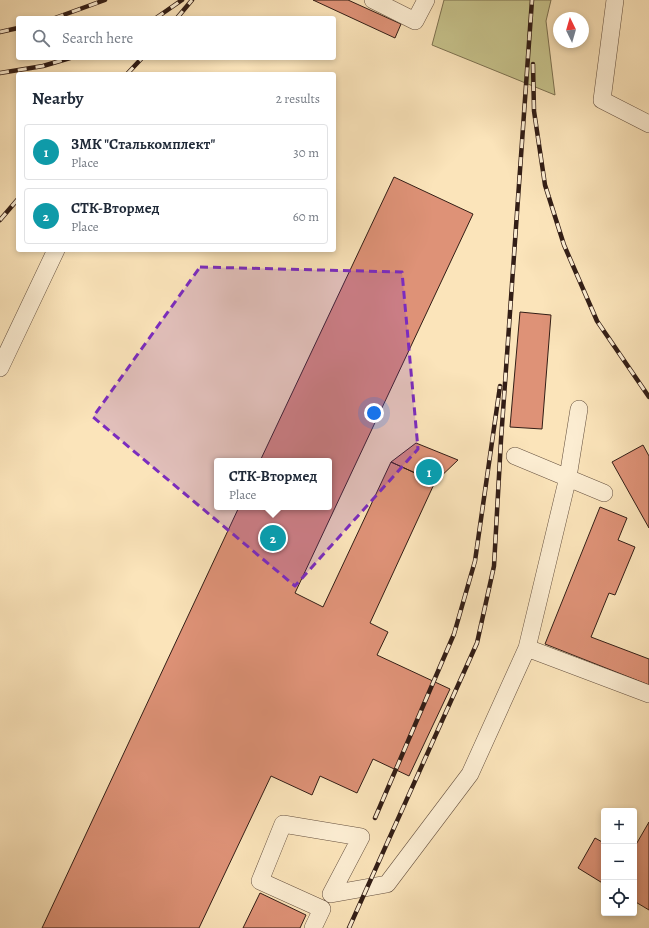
<!DOCTYPE html>
<html lang="en">
<head>
<meta charset="utf-8">
<style>
  body { margin:0; font-family:Alegreya,serif; background:#f6f6f7; color:#1f2937 }
  .controls { position:absolute; right:12px; bottom:12px; display:grid; overflow:hidden; border-radius:4px; box-shadow:0 2px 6px #0003 }
  .controls button { width:36px; height:36px; display:grid; place-items:center; padding:0; border:0; border-bottom:1px solid #e0e1e3; background:#fff; color:#1f2937; font:20px sans-serif }
  .compass { position:absolute; left:553px; top:12px; width:36px; height:36px; border-radius:50%; background:#fff; box-shadow:0 2px 6px #0003; rotate:355deg }
  .you { position:absolute; left:374px; top:413px; width:14px; height:14px; margin:-10px; border:3px solid #fff; border-radius:50%; background:#1a73e8; box-shadow:0 0 0 6px #1a73e833 }
  .badge { display:grid; place-items:center; width:26px; height:26px; border-radius:50%; background:#b45309; color:#fff; font-size:13px; font-weight:700 }
  .pin { position:absolute; translate:-50% -50%; border:2px solid #fff; box-shadow:0 1px 4px #0006 }
  .popup { position:absolute; left:214px; top:458px; width:118px; height:52px; box-sizing:border-box; display:grid; place-content:center; border-radius:4px; background:#fff; filter:drop-shadow(0 1px 3px #0005); font-size:13px; white-space:nowrap; color:#747a83 }
  .popup b { font-size:15px; color:#1f2937 }
  .popup::after { content:''; position:absolute; left:50%; top:100%; margin-left:-8px; border:8px solid transparent; border-top-color:#fff }
  .list { margin:0; padding:0; list-style:none }
  h2 { display:flex; justify-content:space-between; align-items:center; height:52px; margin:0; padding:0 16px; font-size:17px }
  h2 small { font-size:13px; font-weight:400; color:#747a83 }
  .list li { display:grid; grid-template-columns:26px 1fr auto; gap:12px; align-items:center; box-sizing:border-box; height:56px; margin:0 8px 8px; padding:0 8px; border:1px solid #e0e1e3; border-radius:4px }
  .list b { display:block; font-size:15px; white-space:nowrap }
  .list p { margin:0; font-size:13px; white-space:nowrap; color:#747a83 }
  .list em { font-size:13px; font-style:normal; color:#747a83 }
  .icon { flex:none; width:22px; height:22px; fill:none; stroke:currentColor; stroke-width:2; stroke-linecap:round; stroke-linejoin:round }
  .map { position:relative; flex:none; width:649px; height:928px; overflow:hidden }
  .search { position:absolute; background:#fff; box-shadow:0 2px 6px #0003; left:16px; top:16px; width:320px; height:44px; display:flex; align-items:center; gap:10px; box-sizing:border-box; padding:0 14px; border-radius:4px; color:#747a83; font-size:15px }
  .panel { position:absolute; background:#fff; box-shadow:0 2px 6px #0003; left:16px; top:72px; width:320px; height:180px; border-radius:4px }
  .map>svg:first-child { display:block }
</style>
</head>
<body>
<div class="map">
<svg width="649" height="928" viewBox="0 0 649 928">
  <rect width="100%" height="100%" fill="#fbe4ba"/>
  <filter id="stains"><feTurbulence type="fractalNoise" baseFrequency=".005" numOctaves="4"/><feColorMatrix values="0 0 0 0 .2 0 0 0 0 .09 0 0 0 0 .02 0 0 0 .5 -.17"/></filter>
  <radialGradient id="worn" r=".72"><stop offset=".6" stop-color="#630" stop-opacity="0"/><stop offset="1" stop-color="#630" stop-opacity=".3"/></radialGradient>
  <path fill="#c6c28b" stroke="#7c7050" d="M444,0H551L546,21L555,95L432,45Z"/>
  <path fill="#de9277" stroke="#331e16" d="M313,0H348L401,24L395,38Z
    M394,177L473,214L295,593L323,607L391,462L435,482L370,623L388,632L377,655L450,689L409,776L373,759L357,793L320,776L312,795L271,776L199,928H42L239,507H329V461H260Z
    M520,312L551,315L542,429L510,427Z
    M416,443L458,460L435,482L391,462Z
    M643,445L649,456V528L612,462Z
    M600,507L627,518L618,540L635,547L615,595L609,593L591,637L649,659V685L545,644Z
    M649,822V910L634,901V848Z
    M595,838L604,843V884L578,868Z
    M260,893L306,915L300,928H243Z"/>
  <g fill="none" stroke-linecap="round" stroke-linejoin="round">
    <defs>
      <path id="minor" d="M373,0L415,21L426,0
        M615,0L602,100L649,124
        M0,368L56,250
        M579,409L568,477L527,648L649,694
        M515,456L604,493
        M313,928L322,909L260,881L283,824L361,837L331,894L387,884L470,774L527,648"/>
    </defs>
    <use href="#minor" stroke="#65503f" stroke-width="18"/>
    <use href="#minor" stroke="#fcedd2" stroke-width="17"/>
    <defs>
      <path id="rail" d="M55,18L105,0
        M156,18L182,0
        M177,18L192,0
        M0,32L18,28
        M533,64L534,111L545,185L564,245L597,321L649,397
        M0,73L43,66L70,58
        M127,74L142,58
        M0,220L18,199
        M375,818L454,634L475,561L500,386
        M349,928L477,643L494,566L501,440L532,0"/>
    </defs>
    <use href="#rail" stroke="#331e16" stroke-width="4.5"/>
    <use href="#rail" stroke="#fcedd2" stroke-width="3" stroke-dasharray="9" stroke-linecap="butt"/>
  </g>
  <path fill="#7b2cbf" fill-opacity="0.2" stroke="#7b2cbf" stroke-width="3" stroke-dasharray="8 5" stroke-linejoin="round" d="M200,267L402,272L418,449L295,586L93,417Z"/>
  <rect width="100%" height="100%" filter="url(#stains)"/>
  <rect width="100%" height="100%" fill="url(#worn)"/>
</svg>
<div class="controls">
<button>+</button>
<button>−</button>
<button><svg class="icon" aria-label="locate" viewBox="0 0 24 24"><circle cx="12" cy="12" r="6"/><path d="M12 2v4M12 18v4M2 12h4M18 12h4"/></svg></button>
</div>
<svg class="compass" viewBox="-18 -18 36 36"><path d="M0-13l5 13h-10z" fill="#e53935"/><path d="M0 13l5-13h-10z" fill="#747a83"/></svg>
<div class="you"></div>
<div class="pin badge" style="left:429px;top:472px;background:#0f9aa8">1</div>
<div class="pin badge" style="left:273px;top:538px;background:#0f9aa8">2</div>
<div class="popup"><b>СТК-Втормед</b>Place</div>
<div class="search"><svg class="icon" aria-label="search" viewBox="0 0 24 24"><circle cx="10" cy="10" r="6"/><path d="M15 15l6 6"/></svg>Search here</div>
<section class="panel">
<h2>Nearby<small>2 results</small></h2>
<ul class="list">
<li><span class="badge" style="background:#0f9aa8">1</span><div><b>ЗМК &quot;Сталькомплект&quot;</b><p>Place</p></div><em>30 m</em></li>
<li><span class="badge" style="background:#0f9aa8">2</span><div><b>СТК-Втормед</b><p>Place</p></div><em>60 m</em></li>
</ul>
</section>
</div>
</body>
</html>
